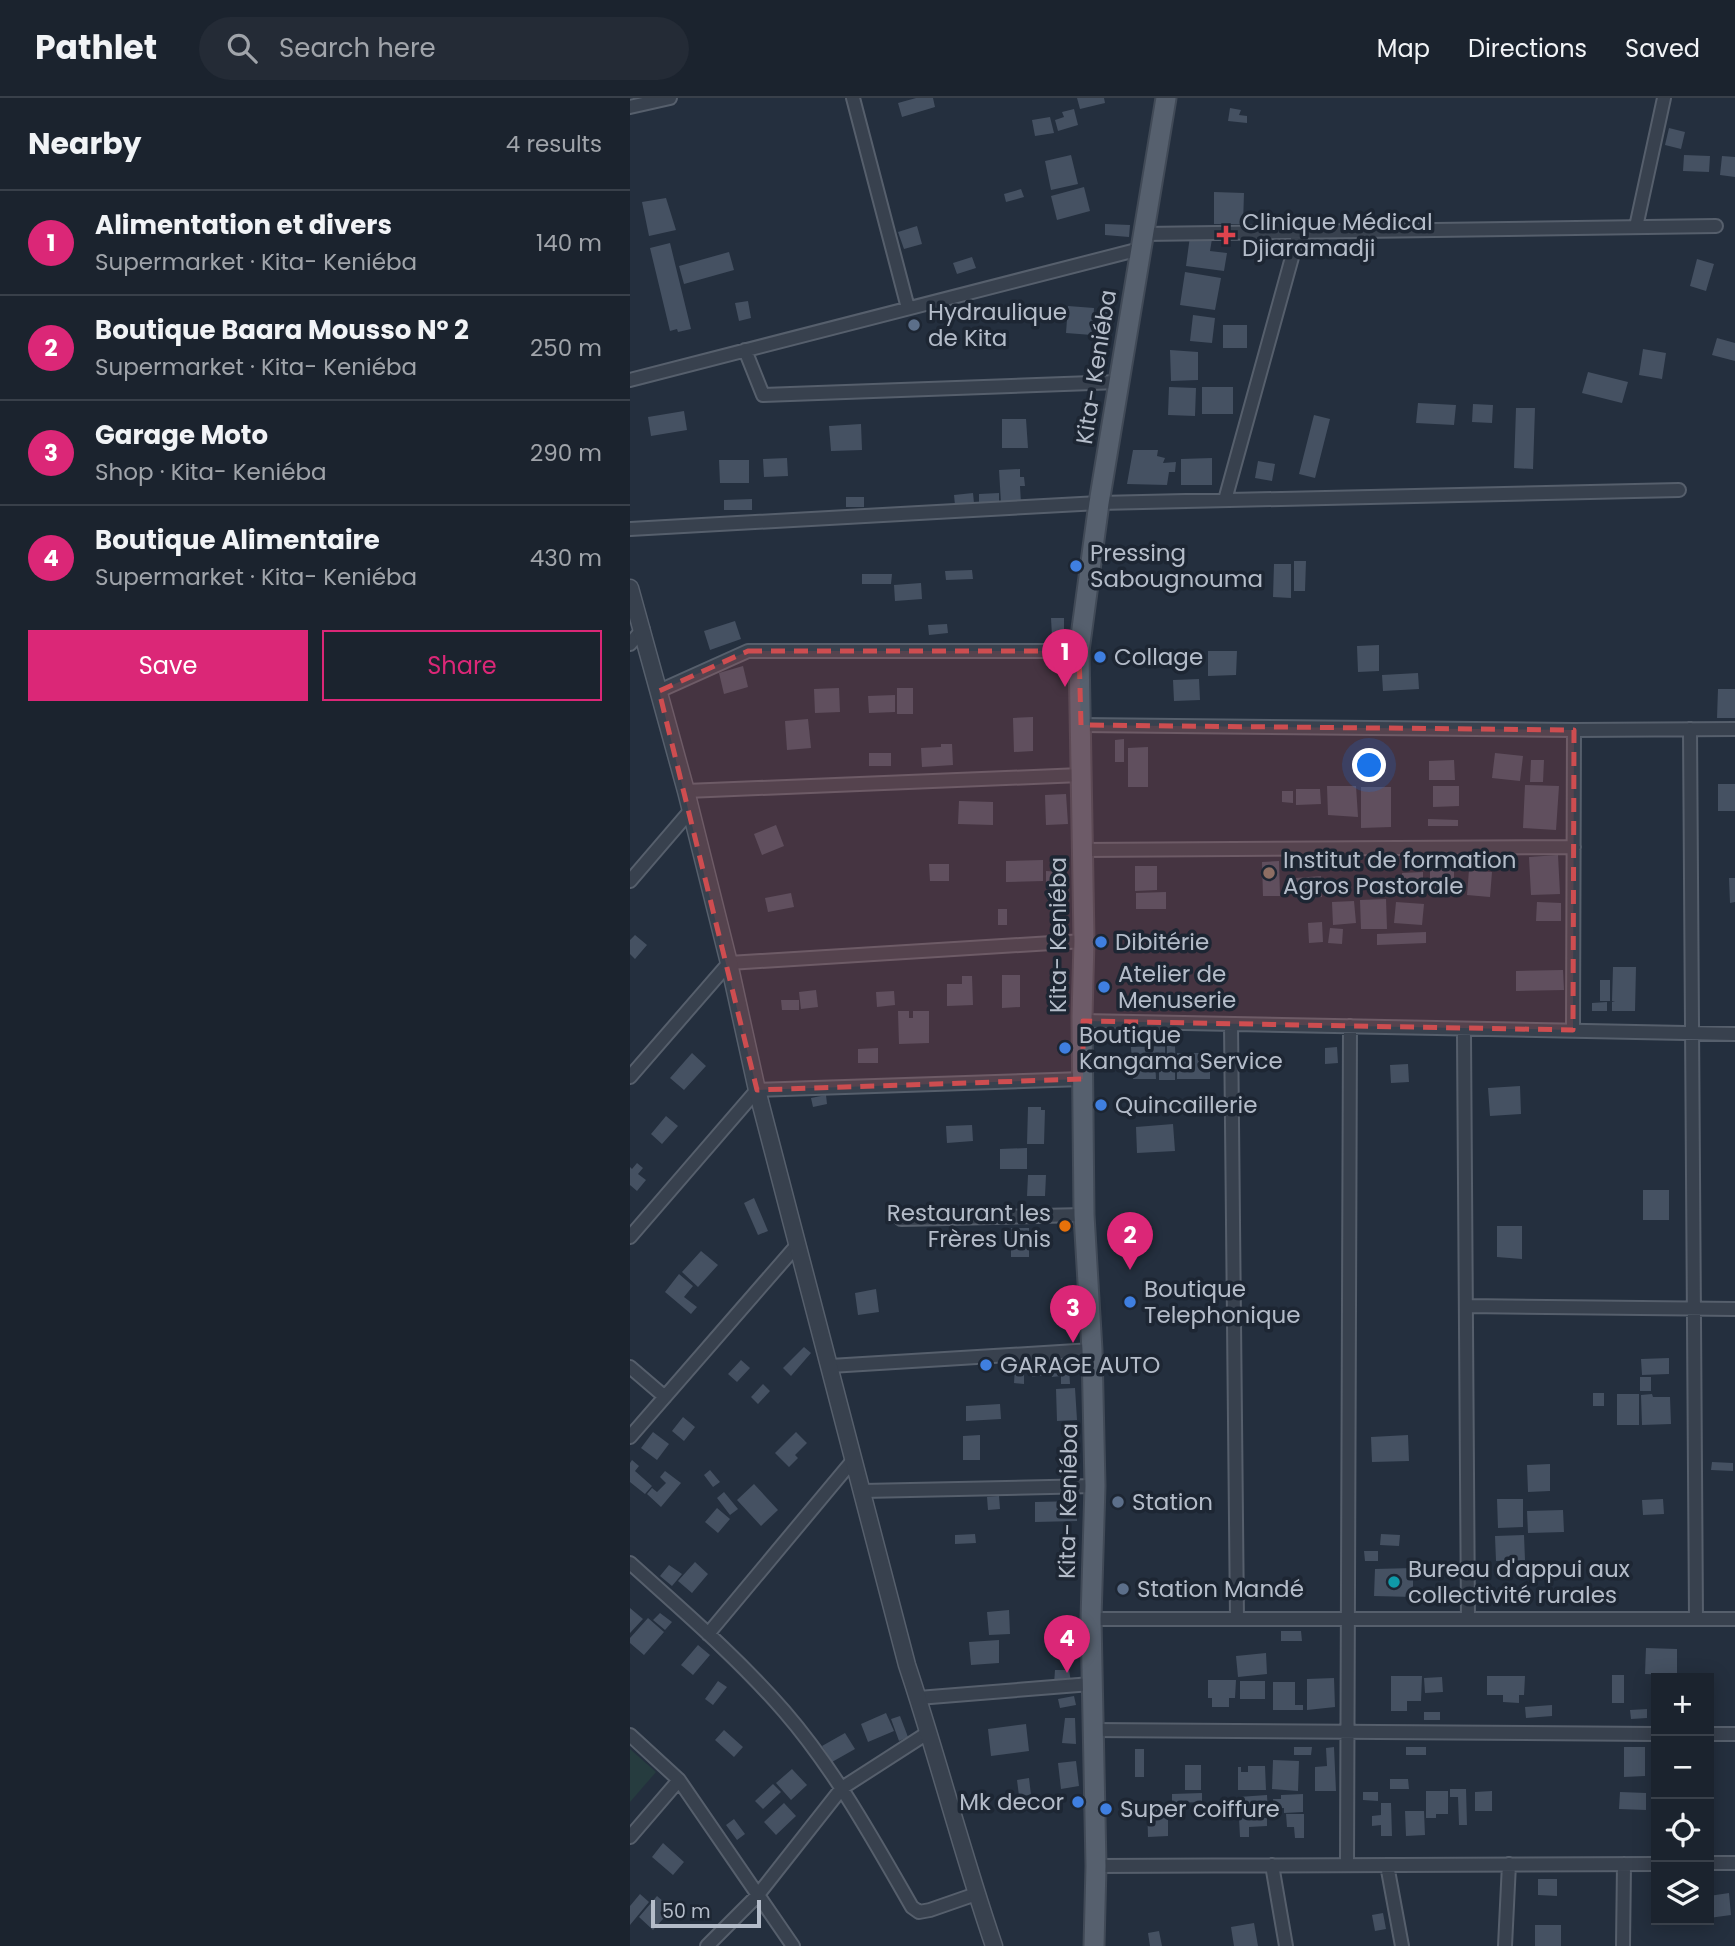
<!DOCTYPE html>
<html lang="en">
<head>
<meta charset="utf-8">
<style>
  body { margin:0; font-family:Poppins,sans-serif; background:#242b36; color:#f1f3f6 }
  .controls { position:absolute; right:21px; bottom:21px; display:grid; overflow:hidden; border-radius:0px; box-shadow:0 4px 18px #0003 }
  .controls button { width:63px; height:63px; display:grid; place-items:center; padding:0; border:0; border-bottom:2px solid #39404a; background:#1b232e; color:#f1f3f6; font:35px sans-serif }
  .scale { position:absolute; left:21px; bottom:18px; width:110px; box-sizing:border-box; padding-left:7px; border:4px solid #b4bcc9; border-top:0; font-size:19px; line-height:24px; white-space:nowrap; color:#b4bcc9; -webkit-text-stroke:5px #1d2633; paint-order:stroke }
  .you { position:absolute; left:740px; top:668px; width:24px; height:24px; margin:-18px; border:5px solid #fff; border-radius:50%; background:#1a73e8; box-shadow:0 0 0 10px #1a73e833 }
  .badge { display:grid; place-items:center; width:46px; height:46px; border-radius:50%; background:#db2777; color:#fff; font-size:23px; font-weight:700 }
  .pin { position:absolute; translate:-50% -58px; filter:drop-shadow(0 2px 4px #0008) }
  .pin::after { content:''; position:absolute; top:37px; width:24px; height:21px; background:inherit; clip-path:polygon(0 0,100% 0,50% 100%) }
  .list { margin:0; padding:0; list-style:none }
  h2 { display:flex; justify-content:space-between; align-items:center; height:91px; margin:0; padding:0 28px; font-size:30px }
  h2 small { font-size:23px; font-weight:400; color:#a0a4aa }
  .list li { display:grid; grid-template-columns:46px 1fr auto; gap:21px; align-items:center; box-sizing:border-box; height:105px; padding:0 28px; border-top:2px solid #39404a }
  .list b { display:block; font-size:26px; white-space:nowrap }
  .list p { margin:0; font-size:23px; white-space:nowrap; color:#a0a4aa }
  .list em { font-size:23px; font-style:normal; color:#a0a4aa }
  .actions { display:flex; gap:14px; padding:21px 28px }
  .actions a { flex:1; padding:16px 0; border:2px solid #db2777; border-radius:0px; text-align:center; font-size:24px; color:#db2777 }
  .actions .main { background:#db2777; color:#fff }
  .icon { flex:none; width:38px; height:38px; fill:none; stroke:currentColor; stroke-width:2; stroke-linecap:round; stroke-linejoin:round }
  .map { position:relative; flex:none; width:1105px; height:1848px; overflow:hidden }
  header { display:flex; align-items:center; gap:42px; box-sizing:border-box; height:98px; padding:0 35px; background:#1b232e; border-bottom:2px solid #39404a }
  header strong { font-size:33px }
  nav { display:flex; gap:38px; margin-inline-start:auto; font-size:24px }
  .search { width:490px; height:63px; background:#242b36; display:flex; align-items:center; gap:18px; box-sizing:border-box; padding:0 24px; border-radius:38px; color:#a0a4aa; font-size:26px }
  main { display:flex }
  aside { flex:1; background:#1b232e }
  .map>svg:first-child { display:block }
</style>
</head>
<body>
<header>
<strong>Pathlet</strong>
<div class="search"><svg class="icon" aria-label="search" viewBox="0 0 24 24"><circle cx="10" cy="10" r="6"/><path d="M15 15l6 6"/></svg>Search here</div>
<nav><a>Map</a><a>Directions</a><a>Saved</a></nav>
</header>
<main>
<aside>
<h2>Nearby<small>4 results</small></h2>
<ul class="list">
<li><span class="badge">1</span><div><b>Alimentation et divers</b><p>Supermarket · Kita- Keniéba</p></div><em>140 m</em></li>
<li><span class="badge">2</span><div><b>Boutique Baara Mousso N° 2</b><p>Supermarket · Kita- Keniéba</p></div><em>250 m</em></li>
<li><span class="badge">3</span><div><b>Garage Moto</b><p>Shop · Kita- Keniéba</p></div><em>290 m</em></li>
<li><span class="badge">4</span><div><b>Boutique Alimentaire</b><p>Supermarket · Kita- Keniéba</p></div><em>430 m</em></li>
</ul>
<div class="actions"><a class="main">Save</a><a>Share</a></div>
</aside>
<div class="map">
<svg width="1105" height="1848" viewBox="0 0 1105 1848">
  <rect width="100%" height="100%" fill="#242f3e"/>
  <path fill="#263c3f" d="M0,1651L26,1674L0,1704Z"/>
  <path fill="#455162" d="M286,0H303L305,9L272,19L268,5Z
    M447,0H474L475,5L450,11Z
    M600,10L611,12L609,17L617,18V25L598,23Z
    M444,11L448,27L428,33L425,22L434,19L432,14Z
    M420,19L424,35L405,38L402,22Z
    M1039,30L1055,34L1051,51L1035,47Z
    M441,57L448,86L421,92L415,63Z
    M1054,57L1080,58L1079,74L1053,73Z
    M1092,58L1105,59V79L1090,77Z
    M454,89L460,113L427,122L421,98Z
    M391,91L394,99L376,104L374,96Z
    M584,94L614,95L613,126H584Z
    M36,100L46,132L19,138L12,104Z
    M475,126L500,127L499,139L475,137Z
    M287,128L292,146L274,151L268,134Z
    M560,138L582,141L580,153L597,155L594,173L556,168Z
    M40,145L61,231L48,234L47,231L40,233L20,150Z
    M99,154L104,172L54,186L49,168Z
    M342,159L346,170L327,176L323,165Z
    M1067,161L1084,166L1076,193L1060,188Z
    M555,174L591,180L585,212L550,207Z
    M472,198L484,200L479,239H467Z
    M118,203L121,220L109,223L105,205Z
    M438,208L464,210L462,237L436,235Z
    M563,217L585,220L582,245L560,243Z
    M593,227H617V250H593Z
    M1087,240L1105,245V263L1082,257Z
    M1013,251L1036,255L1032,281L1009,277Z
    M540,252L568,254V282L541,283Z
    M958,274L998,284L992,305L952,295Z
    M539,289L566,290L565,318L538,317Z
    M572,289H603V316H572Z
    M788,305L826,307L824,327L786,325Z
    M843,306L863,307L862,325L842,324Z
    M886,310H905L903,371L884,370Z
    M54,313L57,332L21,338L18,319Z
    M684,317L700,321L685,380L669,376Z
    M372,321H396L398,350H372Z
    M231,326L232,352L201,353L199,328Z
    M503,352H528L527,358L535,360L533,365L546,364L545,374H539L537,387L497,386Z
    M157,360L158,378L134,379L133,361Z
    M582,360V387H551V361Z
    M89,362H119V385H90Z
    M628,363L645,366L642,383L625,380Z
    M390,371V379H394L395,388H390L391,405H371L369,372Z
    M343,395L344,405L325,407L324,397Z
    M369,395V404L349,405V396Z
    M216,399H234V409H216Z
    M122,401V412H94V402Z
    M664,463H676L675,493H664Z
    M644,466H661V500L643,499Z
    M342,472L343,481L316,482L315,473Z
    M232,476H262L261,486H232Z
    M291,485L292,501L265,503L264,487Z
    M421,520H434V537L422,538Z
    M105,523L111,541L80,552L74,533Z
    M317,526L318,535L299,537L298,527Z
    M749,547V573L728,574L727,548Z
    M578,553H607L606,577L578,578Z
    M113,568L118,589L94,596L89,575Z
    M788,575L789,591L753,593L752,577Z
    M569,581L570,602L544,603L543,582Z
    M209,590L210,614L185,615L184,591Z
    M267,590H283V616H267Z
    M1088,591H1105V620H1087Z
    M265,597V614L239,615L238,598Z
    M403,619V653L384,654L383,620Z
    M178,621L181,650L157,652L155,623Z
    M494,641V664H485V642Z
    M311,646H322L323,667L292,669L291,650L311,649Z
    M518,649V689H498V650Z
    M239,655H261V668H239Z
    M865,655L893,658L890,683L862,680Z
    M824,662L825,682H799V663Z
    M901,662H914L913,684H900Z
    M1088,686H1105V713H1088Z
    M895,687L929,688L926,732L893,730Z
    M697,688H726L728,719L698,717Z
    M803,688H829V708L803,709Z
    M731,689H761V729L731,730Z
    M666,691H690L691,706L666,707Z
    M652,693H663V705L652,704Z
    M436,696L438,726L416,727L415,697Z
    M329,703L363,704V727L328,726Z
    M798,721L828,722V728H798Z
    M146,727L154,748L132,757L124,736Z
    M861,753L863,770L849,772L847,755Z
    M928,757L930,796L901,797L899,759Z
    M413,762V783L376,784V763Z
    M649,763L650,798H633L632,764Z
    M299,766H319V783H300Z
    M505,768H527V792L505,793Z
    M824,768V797H800V769Z
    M839,772L862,774L860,799L837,797Z
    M416,773L433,774V784H416Z
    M793,774V797L772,798V775Z
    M691,778L692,799L667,800L666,780Z
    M1099,780H1105V804L1100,805Z
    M536,794V811H506V795Z
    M161,795L164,809L138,814L135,800Z
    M756,801L757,831H731L730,802Z
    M724,803L726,825L703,827L702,804Z
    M766,804L794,806L792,827L764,825Z
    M907,804L931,805V823H906Z
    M368,811H377V827H368Z
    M438,821V831H425L424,822Z
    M692,824L693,844L679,845L678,825Z
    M700,830L713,831L712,846L698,845Z
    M796,834V845L747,847V836Z
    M5,837L17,847L5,861L0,856V842Z
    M983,869H1006L1005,913H982V904H985L982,903Z
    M933,872L934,892L886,893V873Z
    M372,877H390V909L372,910Z
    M332,878H342L343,907L317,908V886H332Z
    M970,882H980V903H970Z
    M186,892L188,909L171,911L169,894Z
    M264,893L265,907L247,909L246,894Z
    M151,902H169V912H152Z
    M977,904V913H962V905Z
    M268,913H279V920H283V913H299V945L269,946Z
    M535,948V959H537V948H545L546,971L528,972V961H525L526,981H503L501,949Z
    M707,949L708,965L695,966V950Z
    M248,950V965H228V951Z
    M62,955L76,968L54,992L40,980Z
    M547,955H580V981H547Z
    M778,966L779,984L761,985L760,967Z
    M529,973H545V982H529Z
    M890,988L891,1016L860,1018L858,990Z
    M196,997L197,1006L183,1009L181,1000Z
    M398,1009H411V1012H415L414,1046H397Z
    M36,1018L48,1028L32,1046L21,1036Z
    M543,1026L545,1053L507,1055L506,1029Z
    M342,1027L343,1043L317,1045L316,1028Z
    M397,1050V1071H370V1051Z
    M7,1065L13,1070L8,1076L16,1082L7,1093L0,1087V1069L2,1071Z
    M398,1077H416L415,1098H397Z
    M1013,1092H1039V1122H1013Z
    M124,1100L138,1133L128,1137L114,1105Z
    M867,1128H892V1161L867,1159Z
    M381,1130H399V1159H381Z
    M71,1153L88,1167L68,1189L52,1174Z
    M49,1176L63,1188L54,1199L67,1209L61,1216L35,1194Z
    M246,1191L249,1214L228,1217L225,1195Z
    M174,1249L181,1255L161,1278L153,1270Z
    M1039,1260V1276L1012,1277L1011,1261Z
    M111,1262L120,1270L107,1284L98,1276Z
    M416,1268L417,1277L402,1279L401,1270Z
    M385,1269H394V1286L384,1285Z
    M421,1269H439L440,1286H431V1278L422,1279Z
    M1010,1279H1021V1293H1010Z
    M133,1286L140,1293L128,1306L121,1299Z
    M445,1290L447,1322L427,1323L426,1291Z
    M963,1295H974V1308H963Z
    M987,1296H1009V1327H987Z
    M1022,1296L1023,1299H1040L1041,1326L1012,1327L1011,1297Z
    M370,1306L371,1321L336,1323V1308Z
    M53,1319L65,1329L54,1343L42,1333Z
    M23,1334L39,1346L27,1362L11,1350Z
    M166,1334L177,1345L165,1357L168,1360L159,1369L145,1355Z
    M350,1337V1362H333V1338Z
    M778,1337L779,1363L742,1364L741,1339Z
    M2,1362L9,1368L5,1373L22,1388L15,1396L0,1384V1365Z
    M1082,1364L1103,1365V1373L1081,1372Z
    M920,1366V1393L898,1394L897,1367Z
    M80,1372L90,1384L83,1389L74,1377Z
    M35,1373L51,1385L31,1409L17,1396L22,1390L27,1394L36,1385L30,1379Z
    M124,1386L148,1412L131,1428L107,1402Z
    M94,1394L108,1411L100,1417L87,1400Z
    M369,1398L370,1411L358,1412L357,1399Z
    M867,1401H893V1429L868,1430Z
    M1033,1401L1034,1416L1013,1417L1012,1402Z
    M447,1403V1423L405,1424V1404Z
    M87,1410L100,1421L88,1435L75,1424Z
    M933,1412L934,1434L898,1435L897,1413Z
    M345,1436L346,1445L325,1446V1437Z
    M751,1436L770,1437L769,1448L750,1447Z
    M894,1437L895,1462L866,1463L865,1438Z
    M430,1449H441L440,1481H429Z
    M734,1453H748V1463H735Z
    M65,1464L78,1476L62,1495L48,1483Z
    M39,1467L52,1476L42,1488L30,1478Z
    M783,1470V1499L744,1498L745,1471Z
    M0,1510L13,1521L0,1535Z
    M379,1512L380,1536L359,1537L357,1514Z
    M30,1515L42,1524L35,1532L23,1522Z
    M18,1520L34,1534L14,1557L0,1545V1540Z
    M651,1533H671L672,1543H651Z
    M369,1542V1565L341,1567L339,1544Z
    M68,1547L80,1557L63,1577L51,1567Z
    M1016,1550L1047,1551V1577L1015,1576Z
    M636,1555L637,1576L608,1579L606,1558Z
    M425,1572H439L441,1584L424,1586Z
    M982,1577H994V1605H982Z
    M761,1578H792L791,1603H777V1613H761Z
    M857,1578H895L894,1597H889V1605L873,1604V1597H857Z
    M812,1579L813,1594L795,1595L794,1580Z
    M704,1580L705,1609L677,1612V1581Z
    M578,1582H606L605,1600H599V1609H582V1600H578Z
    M88,1583L97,1589L83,1607L75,1601Z
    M610,1583H635V1601H610Z
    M643,1584H665V1607H673V1612H643Z
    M444,1598L446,1607L430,1610L428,1601Z
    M922,1607V1618L896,1620L895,1609Z
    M1017,1611V1620L1001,1621L1000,1612Z
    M794,1614H810V1622H794Z
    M256,1615L264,1633L238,1644L231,1626Z
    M270,1618L278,1639L269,1643L261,1621Z
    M435,1620H445L446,1646L432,1645Z
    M396,1626L399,1653L361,1658L358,1631Z
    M94,1632L113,1649L104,1659L85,1642Z
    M215,1635L225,1651L202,1664L192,1648Z
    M664,1649H682L681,1657H664Z
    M704,1649L706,1693H685V1669L697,1668L696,1650Z
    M776,1649H796V1657H776Z
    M994,1649H1015V1678L994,1679Z
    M505,1651H514V1679H505Z
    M643,1662L669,1663L668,1693L642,1691Z
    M446,1663L449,1688L431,1691L428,1665Z
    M555,1667H571V1692H555Z
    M618,1668H635L636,1692H608V1669H611V1674H618Z
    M162,1671L177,1687L161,1702L146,1685Z
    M399,1680L401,1697L389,1698L387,1682Z
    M760,1681H778L779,1691H760Z
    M143,1686L151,1694L133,1711L125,1703Z
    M820,1691H836L837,1727H829L828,1699H820Z
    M796,1693H818V1716H806V1720H796Z
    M862,1693V1713H845V1694Z
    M733,1694H748V1703L733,1702Z
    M990,1694L1016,1695V1712L989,1711Z
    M572,1695V1704L542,1705V1696Z
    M673,1696V1714L654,1715V1710H644L643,1701H651V1697Z
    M637,1697L638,1718L609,1719L608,1699Z
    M154,1705L166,1718L146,1737L134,1724Z
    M751,1705H761L762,1738H751V1727L742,1728V1718L751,1717Z
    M517,1706H538V1738L518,1739Z
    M775,1713H794L795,1737L776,1738Z
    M656,1716H674V1740H665L664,1729H657Z
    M609,1720H637V1728L619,1729V1739H610Z
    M104,1721L115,1736L107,1742L96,1727Z
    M33,1745L54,1764L43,1777L22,1759Z
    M908,1781H927V1798L908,1797Z
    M1099,1795L1101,1817L1079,1820V1798Z
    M10,1796L19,1804L0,1827V1808Z
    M27,1798L42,1811L23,1832L9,1819Z
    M753,1815L756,1831L745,1833L742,1817Z
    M624,1825L628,1848H604L601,1829Z
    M905,1827H931V1848H905Z
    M529,1833L532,1848H520L518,1835Z"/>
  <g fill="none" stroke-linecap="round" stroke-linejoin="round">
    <defs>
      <path id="minor" d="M223,0L278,210
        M0,9L40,0
        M1006,129L1034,0
        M513,136L1086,128
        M115,252L133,297L489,284
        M0,282L510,151
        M595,402L669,134
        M0,431L469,405L1049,392
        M0,546L13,531
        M29,593L118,553H449
        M451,627L944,632L1105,631
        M1060,631L1066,1521
        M56,693L451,677
        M452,752L944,749
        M0,783L61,712
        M453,923L1105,936
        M601,926L607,1521
        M943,932L944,632
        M834,938L838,1521
        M0,979L99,865L454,843
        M271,1121L454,1117
        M0,1139L127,992L453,981
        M836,1208L1105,1211
        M200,1268L462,1252
        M0,1269L35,1299
        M0,1339L168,1146
        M233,1393L465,1388
        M0,1465C52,1512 107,1559 154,1613C205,1672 243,1741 282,1809L289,1814L300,1812L346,1796
        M461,1521H1105
        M78,1536L224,1361
        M288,1600L461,1586
        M462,1632L1026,1636
        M1079,1636H1105
        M0,1637L49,1682L163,1848
        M0,1739L49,1682
        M1079,1765H1105
        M642,1767L656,1848
        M717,1767L720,928
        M757,1767L772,1848
        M466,1768L1026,1766
        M77,1848L127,1798L212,1690L299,1634
        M875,1848L879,1766
        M993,1848L994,1766"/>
      <path id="tertiary" d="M0,490L56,693L99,865L127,992L277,1567C308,1660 332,1755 364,1848"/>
      <path id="primary" d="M464,1848L466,1768L461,1521L465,1388L462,1252L454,1117L452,919L454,843L449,553L469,405L536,0"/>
    </defs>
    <use href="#minor" stroke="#565f6c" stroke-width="16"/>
    <use href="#tertiary" stroke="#565f6c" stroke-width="19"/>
    <use href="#primary" stroke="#414a57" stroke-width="23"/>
    <use href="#minor" stroke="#38414e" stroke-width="12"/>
    <use href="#tertiary" stroke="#38414e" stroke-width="16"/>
    <use href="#primary" stroke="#56606e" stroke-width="19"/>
  </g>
  <path fill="#ce4d50" fill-opacity="0.2" stroke="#ce4d50" stroke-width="5" stroke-dasharray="14 9" stroke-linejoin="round" d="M118,553H449L451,627L944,632L943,932L453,923V981L127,992L29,593Z"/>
  <path fill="#e0444e" stroke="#1d2633" stroke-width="2.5" d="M592.5 126.5h7v7h7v7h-7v7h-7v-7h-7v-7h7z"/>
  <g fill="#5c6f8a" stroke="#1d2633" stroke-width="2.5">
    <circle cx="284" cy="227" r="7"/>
    <circle cx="488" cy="1404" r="7"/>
    <circle cx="493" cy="1491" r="7"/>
  </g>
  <g fill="#3f7fe0" stroke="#1d2633" stroke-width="2.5">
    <circle cx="446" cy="468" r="7"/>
    <circle cx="470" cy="559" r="7"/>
    <circle cx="471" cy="844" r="7"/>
    <circle cx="474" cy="889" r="7"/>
    <circle cx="435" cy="950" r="7"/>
    <circle cx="471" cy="1007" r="7"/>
    <circle cx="500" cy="1204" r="7"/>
    <circle cx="356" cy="1267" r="7"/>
    <circle cx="448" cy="1704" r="7"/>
    <circle cx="476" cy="1711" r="7"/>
  </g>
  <circle fill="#8d6e63" stroke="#1d2633" stroke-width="2.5" cx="639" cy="775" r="7"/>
  <circle fill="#e8710a" stroke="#1d2633" stroke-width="2.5" cx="435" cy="1128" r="7"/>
  <circle fill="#0f9aa8" stroke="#1d2633" stroke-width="2.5" cx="764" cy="1484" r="7"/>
  <g text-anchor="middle" stroke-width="7" stroke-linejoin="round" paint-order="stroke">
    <g font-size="23" fill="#b4bcc9" stroke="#1d2633" text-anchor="start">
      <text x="612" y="132">Clinique Médical<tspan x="612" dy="26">Djiaramadji</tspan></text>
      <text x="298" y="222">Hydraulique<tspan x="298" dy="26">de Kita</tspan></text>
      <text x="460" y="463">Pressing<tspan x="460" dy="26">Sabougnouma</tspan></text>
      <text x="484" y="567">Collage</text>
      <text x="653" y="770">Institut de formation<tspan x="653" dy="26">Agros Pastorale</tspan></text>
      <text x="485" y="852">Dibitérie</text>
      <text x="488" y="884">Atelier de<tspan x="488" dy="26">Menuserie</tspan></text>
      <text x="449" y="945">Boutique<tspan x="449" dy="26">Kangama Service</tspan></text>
      <text x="485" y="1015">Quincaillerie</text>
      <text x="421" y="1123" text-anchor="end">Restaurant les<tspan x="421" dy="26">Frères Unis</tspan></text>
      <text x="514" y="1199">Boutique<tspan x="514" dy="26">Telephonique</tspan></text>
      <text x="370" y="1275">GARAGE AUTO</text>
      <text x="502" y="1412">Station</text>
      <text x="778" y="1479">Bureau d'appui aux<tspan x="778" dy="26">collectivité rurales</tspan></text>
      <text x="507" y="1499">Station Mandé</text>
      <text x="434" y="1712" text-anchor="end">Mk decor</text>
      <text x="490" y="1719">Super coiffure</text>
    </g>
    <g font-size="23" fill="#b4bcc9" stroke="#1d2633">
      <text transform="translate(466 269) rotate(-81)" y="8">Kita- Keniéba</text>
      <text transform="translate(428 837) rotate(-90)" y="8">Kita- Keniéba</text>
      <text transform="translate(438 1403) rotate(-89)" y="8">Kita- Keniéba</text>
    </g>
  </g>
</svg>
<div class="controls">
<button>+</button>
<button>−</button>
<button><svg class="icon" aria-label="locate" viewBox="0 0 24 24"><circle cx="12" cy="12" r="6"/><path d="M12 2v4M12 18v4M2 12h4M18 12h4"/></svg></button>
<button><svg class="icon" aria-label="layers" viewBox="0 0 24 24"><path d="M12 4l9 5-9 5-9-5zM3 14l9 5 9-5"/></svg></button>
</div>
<div class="scale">50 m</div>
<div class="you"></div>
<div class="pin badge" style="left:435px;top:589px">1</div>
<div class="pin badge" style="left:500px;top:1172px">2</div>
<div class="pin badge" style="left:443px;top:1245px">3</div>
<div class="pin badge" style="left:437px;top:1575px">4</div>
</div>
</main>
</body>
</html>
